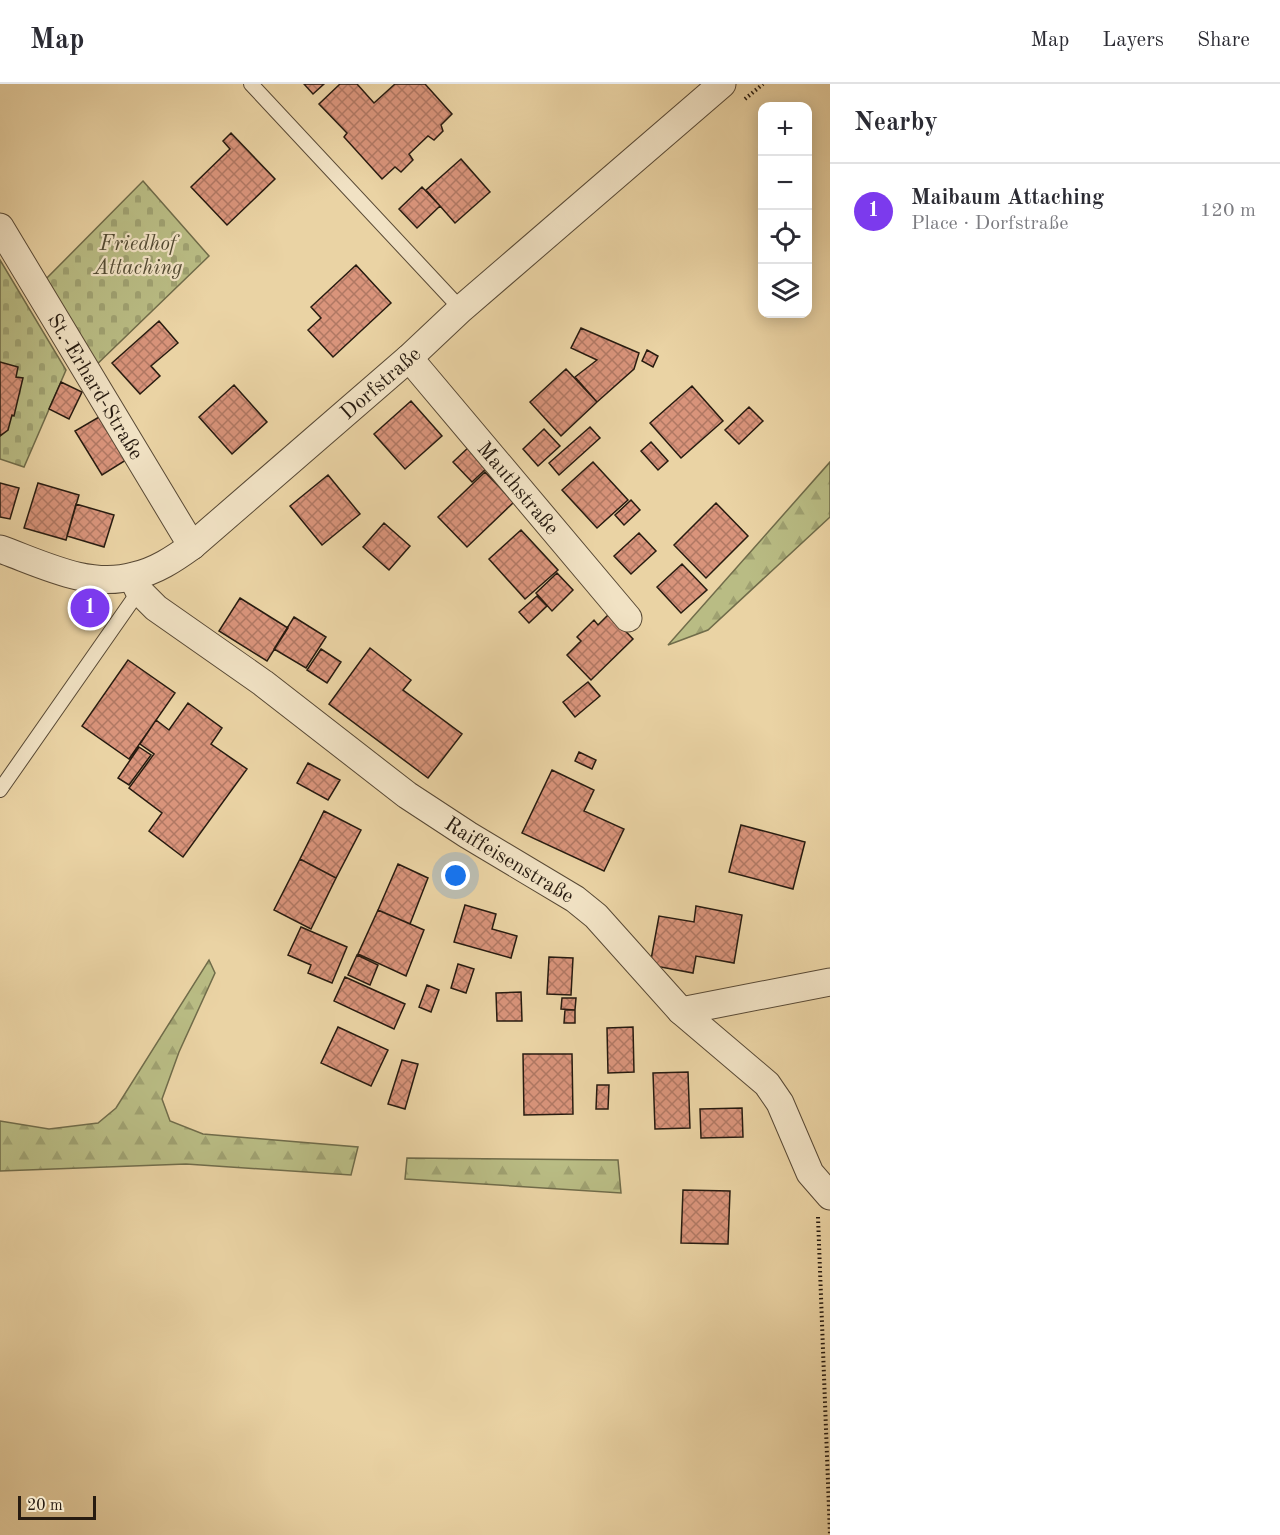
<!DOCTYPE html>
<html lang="en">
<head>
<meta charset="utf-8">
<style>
  body { margin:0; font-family:"Old Standard TT",serif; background:#f7f7f7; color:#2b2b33 }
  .controls { position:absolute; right:18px; top:18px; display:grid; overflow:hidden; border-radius:12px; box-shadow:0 3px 15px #0003 }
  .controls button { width:54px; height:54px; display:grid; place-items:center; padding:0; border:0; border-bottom:2px solid #e1e1e2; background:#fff; color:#2b2b33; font:30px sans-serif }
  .scale { position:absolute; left:18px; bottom:15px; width:78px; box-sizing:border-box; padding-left:6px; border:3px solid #271b10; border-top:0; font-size:16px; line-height:21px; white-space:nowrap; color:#271b10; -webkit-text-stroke:4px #f1e2c4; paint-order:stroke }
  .you { position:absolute; left:456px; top:792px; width:21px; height:21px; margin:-15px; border:4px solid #fff; border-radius:50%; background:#1a73e8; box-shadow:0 0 0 9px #1a73e833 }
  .badge { display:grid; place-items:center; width:39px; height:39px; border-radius:50%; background:#7c3aed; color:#fff; font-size:20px; font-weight:700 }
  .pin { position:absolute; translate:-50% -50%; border:3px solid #fff; box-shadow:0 2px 6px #0006 }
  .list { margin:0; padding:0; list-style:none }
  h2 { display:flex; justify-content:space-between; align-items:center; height:78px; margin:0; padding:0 24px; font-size:26px }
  h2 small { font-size:20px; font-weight:400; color:#7c7c81 }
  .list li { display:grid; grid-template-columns:39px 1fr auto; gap:18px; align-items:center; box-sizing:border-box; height:96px; padding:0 24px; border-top:2px solid #e1e1e2 }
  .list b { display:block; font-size:22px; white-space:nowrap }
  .list p { margin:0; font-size:20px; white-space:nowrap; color:#7c7c81 }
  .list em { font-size:20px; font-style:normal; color:#7c7c81 }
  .icon { flex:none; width:33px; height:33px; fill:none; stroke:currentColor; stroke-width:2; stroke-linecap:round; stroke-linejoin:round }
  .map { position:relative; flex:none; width:830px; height:1451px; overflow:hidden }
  header { display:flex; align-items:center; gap:36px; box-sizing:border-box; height:84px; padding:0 30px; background:#fff; border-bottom:2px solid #e1e1e2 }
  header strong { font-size:28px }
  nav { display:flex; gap:33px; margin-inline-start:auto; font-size:21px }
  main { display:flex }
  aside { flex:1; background:#fff }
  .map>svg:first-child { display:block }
</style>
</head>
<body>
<header>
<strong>Map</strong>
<nav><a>Map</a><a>Layers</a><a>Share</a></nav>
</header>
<main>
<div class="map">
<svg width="830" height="1451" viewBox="0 0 830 1451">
  <defs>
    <pattern id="forest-firs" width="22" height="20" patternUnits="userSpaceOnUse" patternTransform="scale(1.5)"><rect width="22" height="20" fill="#b9bc84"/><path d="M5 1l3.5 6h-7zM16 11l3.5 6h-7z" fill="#9fa171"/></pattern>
    <pattern id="cemetery-stones" width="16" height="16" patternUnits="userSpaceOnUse" patternTransform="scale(1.5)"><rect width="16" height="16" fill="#b9bc84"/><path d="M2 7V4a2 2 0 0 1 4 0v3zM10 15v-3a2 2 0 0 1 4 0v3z" fill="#9fa171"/></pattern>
    <pattern id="building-cross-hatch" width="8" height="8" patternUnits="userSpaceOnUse" patternTransform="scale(1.5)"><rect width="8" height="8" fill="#d9947b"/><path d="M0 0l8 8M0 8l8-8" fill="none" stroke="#b07863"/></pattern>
  </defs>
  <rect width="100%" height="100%" fill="#ead3a4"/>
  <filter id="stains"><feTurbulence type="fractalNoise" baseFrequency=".00333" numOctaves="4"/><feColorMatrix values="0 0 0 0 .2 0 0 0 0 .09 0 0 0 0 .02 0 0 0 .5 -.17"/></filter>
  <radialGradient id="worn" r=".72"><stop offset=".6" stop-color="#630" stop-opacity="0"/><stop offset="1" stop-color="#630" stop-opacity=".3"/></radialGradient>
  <path fill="url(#forest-firs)" stroke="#706c4a" stroke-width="1.5" d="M830,378V433L708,546L668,561Z
    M209,876L215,889L179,968L162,1015L170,1037L203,1050L358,1063L351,1091L186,1080L0,1087V1037L49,1045L98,1039L116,1024Z
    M407,1074L618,1076L621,1109L405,1095Z"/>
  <path fill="url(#cemetery-stones)" stroke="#706c4a" stroke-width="1.5" d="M143,97L209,172L91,286L42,199Z
    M0,176L66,286L24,383L0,375Z"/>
  <path fill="url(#building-cross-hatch)" stroke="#271b10" stroke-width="1.5" d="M304,0H324L313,10Z
    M340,0H357L374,19L395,0H425L452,30L441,41L443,47L434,56L428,52L409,70L413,76L401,88L395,83L382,95L344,53L347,49L319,20Z
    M231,49L275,95L227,141L191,103L230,65L223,57Z
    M461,75L490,108L455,139L426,106Z
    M422,103L440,122L417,144L399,125Z
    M356,181L391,219L333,273L308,246L321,234L311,223Z
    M159,237L178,259L151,282L160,292L140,310L112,279Z
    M581,244L639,269L634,285L597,318L575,293L597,276L571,264Z
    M647,266L658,272L653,283L642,277Z
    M0,278L18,283L16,293L23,294L14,332L12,331L8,346L0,352Z
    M566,285L597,318L561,352L530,318Z
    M61,298L82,308L69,335L49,325Z
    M234,301L267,338L232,370L199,333Z
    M692,302L723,337L681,374L650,339Z
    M411,317L442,352L405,385L374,350Z
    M749,323L763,337L739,360L725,346Z
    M99,333L126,376L102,391L75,347Z
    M590,343L600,354L559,391L549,379Z
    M544,345L560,362L538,382L523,365Z
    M651,358L668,377L658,386L641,367Z
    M470,362L489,382L472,398L453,378Z
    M593,378L628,416L597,444L562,406Z
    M485,388L514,418L467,463L438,433Z
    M328,391L360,430L322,461L290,422Z
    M0,399L19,404L10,435L0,433Z
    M38,399L79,411L66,456L24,444Z
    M631,416L640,426L624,441L615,431Z
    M716,419L748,452L706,494L674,461Z
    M76,420L114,431L104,463L67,452Z
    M384,439L410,462L389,486L363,463Z
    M521,446L558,486L525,515L489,475Z
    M639,449L656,467L631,490L614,472Z
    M682,480L707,506L681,529L657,503Z
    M557,489L573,506L552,527L536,509Z
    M537,512L547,522L529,539L519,528Z
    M240,514L288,544L267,577L219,547Z
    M609,530L633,555L591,596L567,571L581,557L577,553L594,536L598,541Z
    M294,533L326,553L306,584L274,565Z
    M370,564L411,596L403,606L462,650L428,694L329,620Z
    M321,565L341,578L327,599L307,586Z
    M128,576L175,609L129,675L82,642Z
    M588,598L600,612L575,633L563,618Z
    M188,619L222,644L211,660L247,685L183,773L149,747L162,729L129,704L154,670L140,660L156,636L169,646Z
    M139,663L151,671L129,701L118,694Z
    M579,668L596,676L592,685L575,677Z
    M308,679L340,696L328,716L297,699Z
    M552,686L594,706L584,727L624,745L604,787L522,749Z
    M324,727L361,746L336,794L300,775Z
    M741,741L805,758L793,805L729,788Z
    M300,775L336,794L311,845L274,826Z
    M398,780L428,794L410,840L378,826Z
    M465,821L496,830L492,845L517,852L511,874L454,858Z
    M696,822L742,831L734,879L696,872L693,889L650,881L659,832L694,838Z
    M378,826L424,846L406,892L358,870Z
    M301,843L347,863L332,899L308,889L311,881L288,871Z
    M357,871L378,881L370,901L348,891Z
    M549,873L573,874L571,911L547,910Z
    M458,880L474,885L466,909L451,904Z
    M345,893L405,920L394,945L334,917Z
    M427,901L439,906L431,928L419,923Z
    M521,908L522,937H497L496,909Z
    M562,914H576L575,926L561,925Z
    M565,926H575V939H564Z
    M338,943L388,966L371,1002L321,979Z
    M633,943L634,988L608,989L607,944Z
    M523,970H572L573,1030L524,1031Z
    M402,976L418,980L405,1025L388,1020Z
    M688,988L690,1044L655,1045L653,989Z
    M597,1001H609L608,1025H596Z
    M742,1024L743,1053L701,1054L700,1025Z
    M683,1106L730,1107L728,1160L681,1159Z"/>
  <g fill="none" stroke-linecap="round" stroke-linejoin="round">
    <defs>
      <path id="service" d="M251,0L461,225
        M0,706L139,507"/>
      <g id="minor">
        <path id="s1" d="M0,143L192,462"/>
        <path id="s2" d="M409,274L628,534"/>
        <path id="s3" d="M0,465C42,480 89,505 134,492C156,487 174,475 192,462L409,274L461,225L722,0"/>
        <path id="s4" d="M132,493L139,507L156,524L263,599L407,711L468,751L575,815L596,832L681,927L767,1000L780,1019L810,1089L830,1112"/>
        <path d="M681,927L830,898"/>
      </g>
    </defs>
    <use href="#service" stroke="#584935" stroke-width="16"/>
    <use href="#minor" stroke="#584935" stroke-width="29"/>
    <path stroke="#271b10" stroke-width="4" stroke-dasharray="1.5 3" stroke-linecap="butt" d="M745,15L763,0
      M818,1133L830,1451"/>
    <use href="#service" stroke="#f1e2c4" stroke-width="14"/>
    <use href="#minor" stroke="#f1e2c4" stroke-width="27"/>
  </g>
  <g text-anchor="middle" stroke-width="4.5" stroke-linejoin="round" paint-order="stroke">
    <g font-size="21" font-style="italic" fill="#534b33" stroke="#f1e2c4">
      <text x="138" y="166">Friedhof<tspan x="138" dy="24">Attaching</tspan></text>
    </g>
    <g font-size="21" fill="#271b10" stroke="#f1e2c4">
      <text dy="7" stroke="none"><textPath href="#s3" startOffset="454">Dorfstraße</textPath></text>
      <text dy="7" stroke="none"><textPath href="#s1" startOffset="186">St.-Erhard-Straße</textPath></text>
      <text dy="7" stroke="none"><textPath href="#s2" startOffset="170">Mauthstraße</textPath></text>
      <text dy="7" stroke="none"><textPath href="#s4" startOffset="474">Raiffeisenstraße</textPath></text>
    </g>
  </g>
  <rect width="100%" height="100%" filter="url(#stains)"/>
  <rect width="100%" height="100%" fill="url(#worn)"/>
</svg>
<div class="controls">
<button>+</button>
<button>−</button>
<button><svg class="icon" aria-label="locate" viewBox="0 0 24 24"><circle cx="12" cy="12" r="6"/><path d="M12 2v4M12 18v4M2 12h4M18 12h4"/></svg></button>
<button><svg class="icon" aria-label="layers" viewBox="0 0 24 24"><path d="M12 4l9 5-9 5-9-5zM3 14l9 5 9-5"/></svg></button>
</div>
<div class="scale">20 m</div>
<div class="you"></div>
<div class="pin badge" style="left:90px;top:524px">1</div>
</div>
<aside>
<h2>Nearby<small></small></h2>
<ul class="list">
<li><span class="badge">1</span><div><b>Maibaum Attaching</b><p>Place · Dorfstraße</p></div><em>120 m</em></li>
</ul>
</aside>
</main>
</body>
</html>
